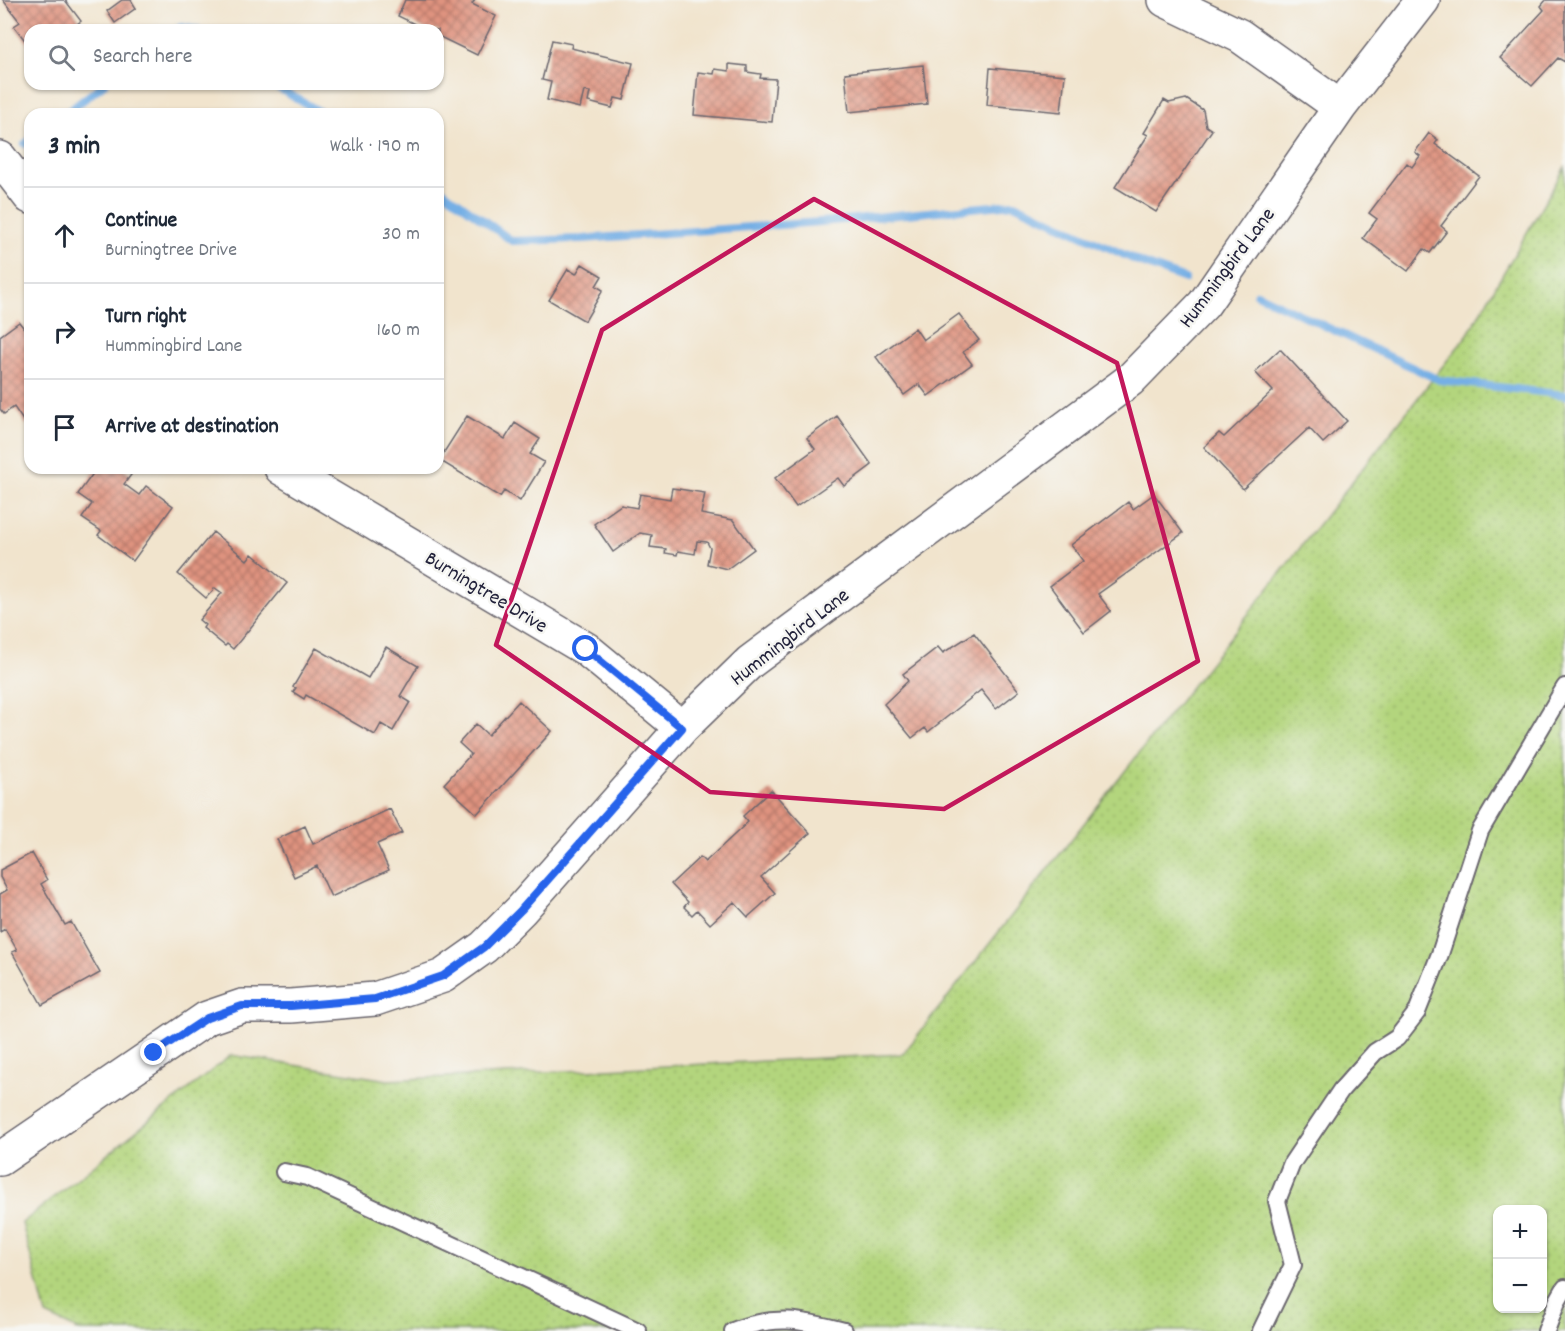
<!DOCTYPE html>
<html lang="en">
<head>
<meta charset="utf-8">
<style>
  body { margin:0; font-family:Dekko,sans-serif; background:#f2f2f3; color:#1f2937 }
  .controls { position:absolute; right:18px; bottom:18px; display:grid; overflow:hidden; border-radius:12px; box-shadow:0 2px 4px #0004 }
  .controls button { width:54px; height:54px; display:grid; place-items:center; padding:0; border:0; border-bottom:2px solid #e0e1e3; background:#fff; color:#1f2937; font:30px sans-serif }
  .stop { position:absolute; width:18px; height:18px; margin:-14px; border:4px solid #2563eb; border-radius:50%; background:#fff }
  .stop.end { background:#2563eb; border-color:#fff; box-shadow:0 2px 6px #0008 }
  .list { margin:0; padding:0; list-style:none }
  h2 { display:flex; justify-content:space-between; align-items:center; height:78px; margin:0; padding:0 24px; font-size:26px }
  h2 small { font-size:20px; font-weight:400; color:#747a83 }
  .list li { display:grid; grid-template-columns:39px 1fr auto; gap:18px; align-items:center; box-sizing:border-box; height:96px; padding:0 24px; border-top:2px solid #e0e1e3 }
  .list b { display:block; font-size:22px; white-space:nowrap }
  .list p { margin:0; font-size:20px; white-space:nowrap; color:#747a83 }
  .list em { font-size:20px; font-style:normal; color:#747a83 }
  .icon { flex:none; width:33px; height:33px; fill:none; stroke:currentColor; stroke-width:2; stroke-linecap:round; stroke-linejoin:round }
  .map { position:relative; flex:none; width:1565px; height:1331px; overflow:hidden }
  .search { position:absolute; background:#fff; box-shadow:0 2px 4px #0004; left:24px; top:24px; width:420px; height:66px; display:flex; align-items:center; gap:15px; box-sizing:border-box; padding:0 21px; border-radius:18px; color:#747a83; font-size:22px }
  .panel { position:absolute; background:#fff; box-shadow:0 2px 4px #0004; left:24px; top:108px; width:420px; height:366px; border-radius:18px }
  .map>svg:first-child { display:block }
</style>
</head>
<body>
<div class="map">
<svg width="1565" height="1331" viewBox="0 0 1565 1331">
  <defs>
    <pattern id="grass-dots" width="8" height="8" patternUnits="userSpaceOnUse" patternTransform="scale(1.5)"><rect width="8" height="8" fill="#b3d57d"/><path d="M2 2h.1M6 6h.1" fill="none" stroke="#9ab76d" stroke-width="1.8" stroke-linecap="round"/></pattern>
    <pattern id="building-cross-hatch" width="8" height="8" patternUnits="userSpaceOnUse" patternTransform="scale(1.5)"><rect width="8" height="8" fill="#df937f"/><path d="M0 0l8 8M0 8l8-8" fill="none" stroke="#b47869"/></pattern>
  </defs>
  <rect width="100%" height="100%" fill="#f6f6f2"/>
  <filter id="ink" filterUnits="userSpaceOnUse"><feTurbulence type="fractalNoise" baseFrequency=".0167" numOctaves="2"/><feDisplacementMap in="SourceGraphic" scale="12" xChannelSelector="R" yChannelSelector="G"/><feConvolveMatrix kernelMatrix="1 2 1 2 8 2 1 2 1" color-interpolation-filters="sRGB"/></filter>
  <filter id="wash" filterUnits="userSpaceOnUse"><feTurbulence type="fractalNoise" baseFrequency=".008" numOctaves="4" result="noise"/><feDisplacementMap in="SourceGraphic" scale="24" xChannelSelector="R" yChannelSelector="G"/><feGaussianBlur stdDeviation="1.35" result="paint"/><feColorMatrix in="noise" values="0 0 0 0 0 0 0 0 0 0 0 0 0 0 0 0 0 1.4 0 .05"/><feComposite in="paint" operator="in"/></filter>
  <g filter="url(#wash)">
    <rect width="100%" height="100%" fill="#f1e4cd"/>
    <path fill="url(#grass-dots)" stroke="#6a7c5c" stroke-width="1.5" fill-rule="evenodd" d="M1565,167V1331H80L46,1315L22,1223L231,1055L388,1080L903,1054L1468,334ZM1498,1210H1542V1308H1498Z"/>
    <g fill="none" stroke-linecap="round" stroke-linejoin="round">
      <path stroke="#74afe5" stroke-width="8" d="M177,30L181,27L197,30
        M271,84L324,114
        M65,114L104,84
        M25,144L30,140
        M438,187L512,241L583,239L821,222L1014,204L1142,263L1185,279
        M1257,294L1439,380L1565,395"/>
    </g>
    <g id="blocks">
      <path fill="url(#building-cross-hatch)" d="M3,0H65L81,21L69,30H30V47L14,26L20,22Z
        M122,0H131L136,8L115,23L107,11Z
        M405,0H475L472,4L496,16L477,55L438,36V30H427L398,16Z
        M1546,0H1565V62L1558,58L1532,86L1500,58L1544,10L1541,6Z
        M552,40L572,44L571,48L633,63L624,100L615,98L612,108L588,102L590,92L584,91L580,108L547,100L551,82L542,80Z
        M729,64L747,66V72L761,74L760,78L776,79L772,122L694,115L698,72L714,74L715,69L729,71Z
        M923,65L927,104L849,112L845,73Z
        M990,68L1065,75L1061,112L987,105Z
        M1186,99L1203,110L1206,126L1212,130L1156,212L1115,187L1148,135L1144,133L1164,100L1169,103Z
        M1429,133L1438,140L1435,144L1479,176L1441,226L1447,231L1430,253L1424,249L1408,271L1363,238L1377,219L1369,213L1407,163L1412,167L1420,156L1415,152Z
        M582,264L602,276L596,286L603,290L585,321L549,300L568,269L576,274Z
        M959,314L979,340L963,352L972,364L928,396L919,384L904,395L876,357L915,328L923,340Z
        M19,322L30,336V422L26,425L14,407L4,414L0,409V336Z
        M1280,349L1347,421L1323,443L1309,428L1243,489L1204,447L1219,433L1224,437L1273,391L1255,372Z
        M467,416L505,439L515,423L540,439L530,454L544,462L520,501L504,491L500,497L439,460Z
        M837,416L872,465L844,486L838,478L796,507L775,478L815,449L807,438Z
        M97,468H122L131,475L124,484L139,495L146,486L173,506L133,561L98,535L101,531L82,518L92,504L78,494Z
        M672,488L705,493L701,514L733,520L754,549L727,569L707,564L710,548L707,542L697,541L695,554L678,551L677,555L665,553L666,549L650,547L652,535L640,533L613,552L594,524L621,505L637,508L640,494L670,499Z
        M1154,494L1183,533L1098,594L1111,611L1084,632L1050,586L1083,561L1071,545L1128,502L1133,509Z
        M213,532L247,560L252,554L287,583L233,649L227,644L225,646L203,628L205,625L199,620L222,593L215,588L206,598L178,574Z
        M974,633L1019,691L996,709L981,690L928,732L925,728L912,738L884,704L908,681L903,674L938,647L943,653Z
        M386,647L418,666L400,696L410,702L393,731L381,724L375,735L306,695L304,699L293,692L296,688L293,687L316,648L368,678Z
        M519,701L552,731L477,814L444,784L471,754L459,743L476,724L488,735Z
        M771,790L810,833L761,877L775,893L748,917L734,902L710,924L697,910L692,915L684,907L688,902L671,884L700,857L705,862L748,822L743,816Z
        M390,809L402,833L377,844L389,870L331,897L317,866L294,877L277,839L305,826L313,844Z
        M32,853L47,880L41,884L65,925L71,922L100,973L42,1005L12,952L17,950L5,929L0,932V894L7,890L0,877V870Z"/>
    </g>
  </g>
  <g filter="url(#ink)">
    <use href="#blocks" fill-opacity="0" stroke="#6a666e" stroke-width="1.5"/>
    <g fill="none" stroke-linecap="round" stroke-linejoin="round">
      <defs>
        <path id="lane" d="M284,1172L307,1177L638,1331
          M733,1331C774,1314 802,1320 844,1331
          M1261,1331L1293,1265L1277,1201L1292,1163L1341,1090L1375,1052L1397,1038L1417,1012L1440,954L1480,831L1565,687
          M1546,1331L1557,1302L1565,1288"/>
        <path id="street" d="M1165,0L1240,36L1340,107
          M0,158L30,197
          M281,468L586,649L682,728
          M0,1159L207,1018L242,1006H291L375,999L443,976L484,947L521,910L682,728L750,662L1130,380L1204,304L1340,107L1423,0"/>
      </defs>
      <use href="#lane" stroke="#6a666e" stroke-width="20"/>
      <use href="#street" stroke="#6a666e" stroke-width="36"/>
      <use href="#lane" stroke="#fff" stroke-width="16"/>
      <use href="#street" stroke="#fff" stroke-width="33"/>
    </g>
  </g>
  <g fill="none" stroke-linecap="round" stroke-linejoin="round" filter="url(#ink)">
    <path stroke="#2563eb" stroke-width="8" d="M154,1053L207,1018L242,1006H291L375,999L443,976L484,947L521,910L682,728L586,649"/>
  </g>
  <path fill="none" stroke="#c2185b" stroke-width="4.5" stroke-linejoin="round" d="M814,199L1117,363L1198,661L944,809L710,792L496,645L602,330Z"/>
  <g text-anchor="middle" stroke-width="5" stroke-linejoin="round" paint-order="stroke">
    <g font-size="21" fill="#22223b" stroke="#f6f6f2">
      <text transform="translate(1226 267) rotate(-53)" y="7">Hummingbird Lane</text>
      <text transform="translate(487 591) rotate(31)" y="7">Burningtree Drive</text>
      <text transform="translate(789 636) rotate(-38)" y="7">Hummingbird Lane</text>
    </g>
  </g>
</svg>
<div class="controls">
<button>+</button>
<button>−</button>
</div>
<div class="stop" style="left:586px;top:649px"></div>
<div class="stop end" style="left:154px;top:1053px"></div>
<div class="search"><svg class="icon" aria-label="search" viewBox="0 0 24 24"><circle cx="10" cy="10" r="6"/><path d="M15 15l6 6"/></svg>Search here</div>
<section class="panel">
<h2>3 min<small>Walk · 190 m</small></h2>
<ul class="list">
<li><svg class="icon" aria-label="ahead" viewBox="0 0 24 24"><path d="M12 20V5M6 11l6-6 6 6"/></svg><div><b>Continue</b><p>Burningtree Drive</p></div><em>30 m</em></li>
<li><svg class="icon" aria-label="right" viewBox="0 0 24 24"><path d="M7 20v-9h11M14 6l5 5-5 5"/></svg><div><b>Turn right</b><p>Hummingbird Lane</p></div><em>160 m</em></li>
<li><svg class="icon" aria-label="arrive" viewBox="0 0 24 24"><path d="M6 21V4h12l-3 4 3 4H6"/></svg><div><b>Arrive at destination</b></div></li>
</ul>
</section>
</div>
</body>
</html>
